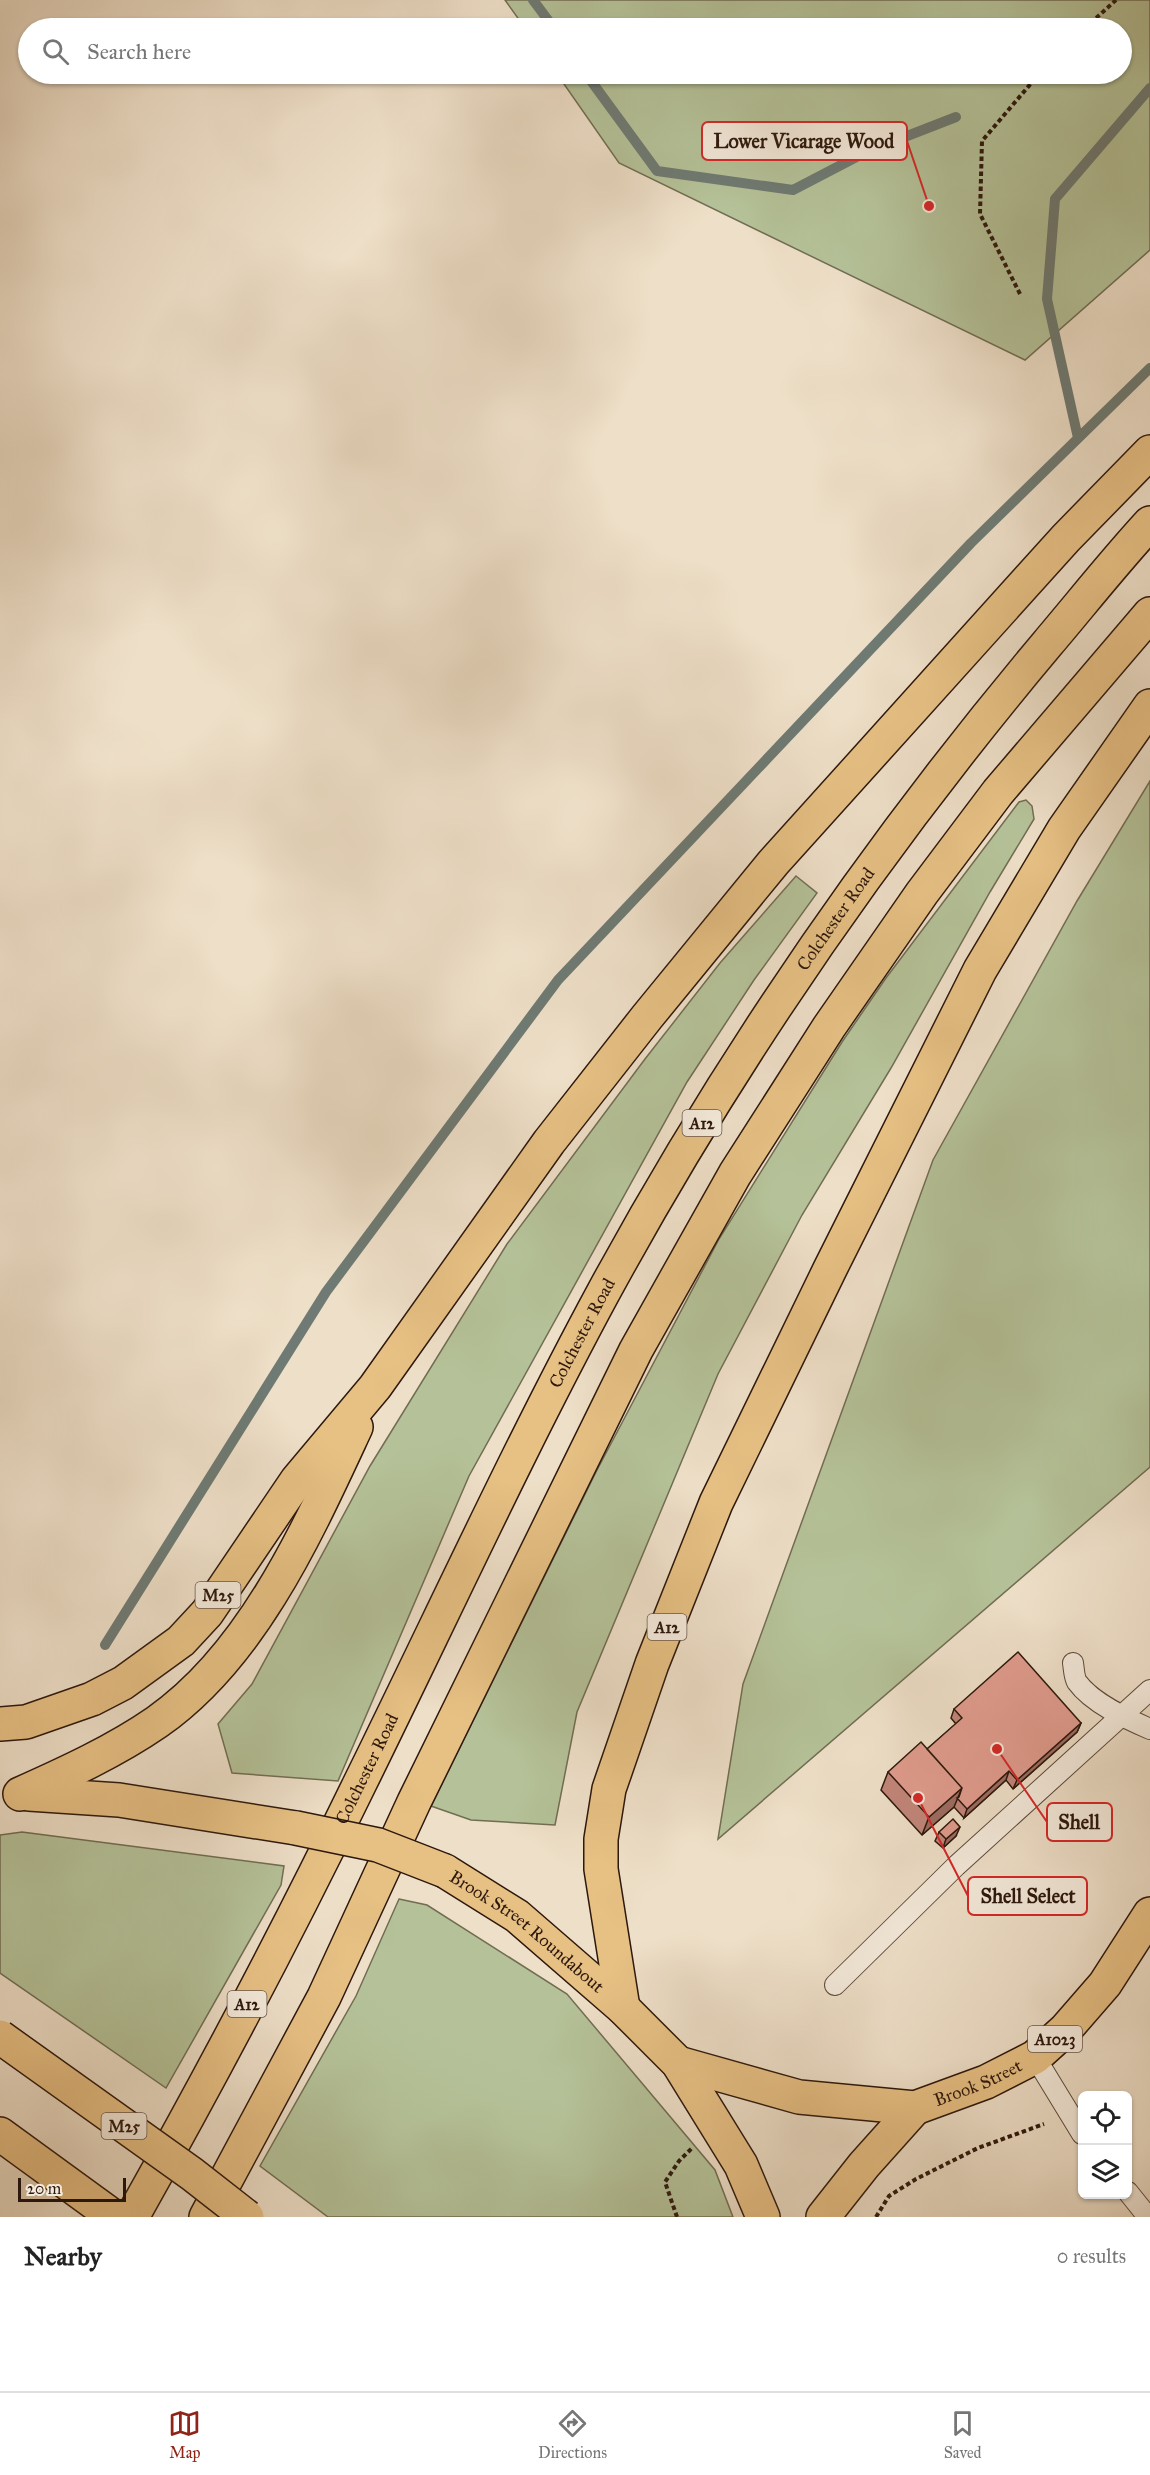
<!DOCTYPE html>
<html lang="en">
<head>
<meta charset="utf-8">
<style>
  body { margin:0; font-family:"IM FELL Great Primer",serif; background:#f6f6f6; color:#222 }
  .controls { position:absolute; right:18px; bottom:18px; display:grid; overflow:hidden; border-radius:9px; box-shadow:0 2px 4px #0004 }
  .controls button { width:54px; height:54px; display:grid; place-items:center; padding:0; border:0; border-bottom:2px solid #e0e0e0; background:#fff; color:#222; font:30px sans-serif }
  .scale { position:absolute; left:18px; bottom:15px; width:108px; box-sizing:border-box; padding-left:6px; border:3px solid #2d180d; border-top:0; font-size:16px; line-height:21px; white-space:nowrap; color:#2d180d; -webkit-text-stroke:4px #f4eadb; paint-order:stroke }
  .list { margin:0; padding:0; list-style:none }
  h2 { display:flex; justify-content:space-between; align-items:center; height:78px; margin:0; padding:0 24px; font-size:26px }
  h2 small { font-size:20px; font-weight:400; color:#767676 }
  .icon { flex:none; width:33px; height:33px; fill:none; stroke:currentColor; stroke-width:2; stroke-linecap:round; stroke-linejoin:round }
  .map { position:relative; flex:none; width:1150px; height:2217px; overflow:hidden }
  .search { position:absolute; background:#fff; box-shadow:0 2px 4px #0004; left:18px; right:18px; top:18px; height:66px; display:flex; align-items:center; gap:15px; box-sizing:border-box; padding:0 21px; border-radius:33px; color:#767676; font-size:22px }
  .sheet { height:174px; background:#fff }
  nav { display:flex; justify-content:space-around; align-items:center; box-sizing:border-box; height:84px; border-top:2px solid #e0e0e0; background:#fff; font-size:16px; color:#767676 }
  nav a { display:grid; justify-items:center; gap:3px }
  nav .on { color:#8f2418 }
  .map>svg:first-child { display:block }
</style>
</head>
<body>
<div class="map">
<svg width="1150" height="2217" viewBox="0 0 1150 2217">
  <rect width="100%" height="100%" fill="#eedfc8"/>
  <filter id="stains"><feTurbulence type="fractalNoise" baseFrequency=".00333" numOctaves="4"/><feColorMatrix values="0 0 0 0 .2 0 0 0 0 .09 0 0 0 0 .02 0 0 0 .5 -.17"/></filter>
  <radialGradient id="worn" r=".72"><stop offset=".6" stop-color="#630" stop-opacity="0"/><stop offset="1" stop-color="#630" stop-opacity=".3"/></radialGradient>
  <path fill="#b5c299" stroke="#716d53" stroke-width="1.5" d="M505,0H1150V250L1025,360L619,163L557,74H1122V28H525Z
    M1150,781V1467L718,1839L743,1684L933,1160L1077,901Z
    M1026,800L1032,806L1034,819L990,892L891,1068L802,1215L718,1374L577,1712L555,1825L471,1820L431,1806L596,1472L719,1239L842,1042L886,978L1019,802Z
    M796,876L817,893L754,980L687,1082L469,1476L338,1781L232,1773L218,1724L252,1684L370,1466L507,1244L645,1059L720,963Z
    M22,1832L284,1866L281,1885L166,2088L0,1973V1835Z
    M399,1899L427,1905L567,1994L715,2170L733,2217H328L260,2166L356,1996Z"/>
  <g fill="none" stroke-linecap="round" stroke-linejoin="round">
    <path stroke="#6e7a73" stroke-width="10" d="M533,0L554,28
      M586,74L657,171L793,190L866,152L956,117
      M1078,438L1047,299L1055,199L1150,88
      M105,1645L326,1292L558,980L971,543L1150,368"/>
    <defs>
      <path id="lane" d="M1073,1663C1074,1669 1074,1677 1077,1682C1092,1703 1127,1719 1150,1729
        M835,1985L956,1866L1150,1690
        M1035,2057L1082,2134
        M1128,2192L1148,2217"/>
      <g id="primary">
        <path id="s1" d="M678,2063L799,2097L915,2108L986,2082L1035,2057L1065,2030L1105,1984L1150,1914"/>
        <path d="M823,2217L864,2165L915,2108"/>
      </g>
      <g id="highway">
        <path d="M0,1724L26,1722L92,1699L123,1683L181,1641L207,1613L297,1480L375,1387L549,1142L647,1017L773,863L1066,538L1150,452"/>
        <path d="M20,1794C67,1773 115,1751 157,1722C253,1655 308,1530 356,1427"/>
        <path d="M29,1794L119,1800L296,1828"/>
        <path id="s2" d="M445,1871L517,1916L623,2008L678,2063L741,2165L763,2217"/>
        <path d="M623,2008L601,1869V1839L609,1789L652,1664L716,1503L830,1269L980,970L1064,829L1150,706"/>
        <path d="M0,2134L114,2217"/>
        <path id="s3" d="M132,2217C212,2075 288,1931 359,1785C440,1621 516,1454 603,1293C728,1063 878,845 1047,644C1081,604 1114,562 1150,523"/>
        <path d="M206,2217L324,1997L414,1802L636,1350L735,1174L829,1027L922,893L998,792L1150,614"/>
      </g>
    </defs>
    <use href="#lane" stroke="#5d4a3c" stroke-width="22"/>
    <use href="#primary" stroke="#2d180d" stroke-width="36"/>
    <use href="#highway" stroke="#2d180d" stroke-width="36"/>
    <path stroke="#2d180d" stroke-width="4" stroke-dasharray="4.5 3" stroke-linecap="butt" d="M1085,28L1116,0
      M1020,294L980,214L982,141L1039,74
      M677,2217L665,2182L679,2161L692,2148
      M876,2217L889,2196L916,2179L978,2148L1044,2124"/>
    <use href="#lane" stroke="#f4eadb" stroke-width="20"/>
    <use href="#primary" stroke="#e7c084" stroke-width="33"/>
    <use href="#highway" stroke="#e7c084" stroke-width="33"/>
    <defs>
      <path id="highway-bridge" d="M296,1828L378,1845L445,1871
        M0,2037L192,2174L247,2217"/>
    </defs>
    <use href="#highway-bridge" stroke="#2d180d" stroke-width="36" stroke-linecap="butt"/>
    <use href="#highway-bridge" stroke="#e7c084" stroke-width="33"/>
  </g>
  <path fill="#c18579" stroke="#2d180d" stroke-width="1.5" d="M954,1709L1081,1723L1077,1732L1013,1789L1006,1780L964,1818L954,1807L922,1835L881,1790L888,1772L927,1749L956,1724L951,1718Z
    M939,1832L956,1836L943,1848L935,1841Z"/>
  <path fill="#9d6c63" stroke="#2d180d" stroke-width="1.5" d="M1081,1723L1077,1732L1013,1789L1017,1780Z
    M1009,1771L1006,1780L964,1818L967,1809Z
    M962,1788L954,1807L922,1835L929,1817Z
    M960,1827L956,1836L943,1848L946,1839Z"/>
  <path fill="#e09b8d" stroke="#2d180d" stroke-width="1.5" d="M1018,1652L1081,1723L1017,1780L1009,1771L967,1809L957,1798L959,1797L962,1788L927,1749L962,1718L954,1709Z
    M921,1742L962,1788L929,1817L888,1772Z
    M953,1819L960,1827L946,1839L939,1832Z"/>
  <g text-anchor="middle" stroke-width="4.5" stroke-linejoin="round" paint-order="stroke">
    <g fill="#f4eadb" stroke="#69574b" stroke-width="1.5">
      <rect x="682.5" y="1110" width="39" height="26" rx="4.5"/>
      <rect x="195.5" y="1582" width="45" height="26" rx="4.5"/>
      <rect x="647.5" y="1614" width="39" height="26" rx="4.5"/>
      <rect x="227.5" y="1991" width="39" height="26" rx="4.5"/>
      <rect x="1028" y="2026" width="54" height="26" rx="4.5"/>
      <rect x="101.5" y="2113" width="45" height="26" rx="4.5"/>
    </g>
    <g font-size="16" font-weight="bold" fill="#2d180d">
      <text x="702" y="1129">A12</text>
      <text x="218" y="1601">M25</text>
      <text x="667" y="1633">A12</text>
      <text x="247" y="2010">A12</text>
      <text x="1055" y="2045">A1023</text>
      <text x="124" y="2132">M25</text>
    </g>
    <g font-size="18" fill="#2d180d" stroke="#f4eadb">
      <text dy="6" stroke="none"><textPath href="#s3" startOffset="1478">Colchester Road</textPath></text>
      <text dy="6" stroke="none"><textPath href="#s3" startOffset="992">Colchester Road</textPath></text>
      <text dy="6" stroke="none"><textPath href="#s3" startOffset="506">Colchester Road</textPath></text>
      <text dy="6" stroke="none"><textPath href="#s2" startOffset="102">Brook Street Roundabout</textPath></text>
      <text dy="6" stroke="none"><textPath href="#s1" startOffset="310">Brook Street</textPath></text>
    </g>
  </g>
  <path fill="none" stroke="#d62828" stroke-width="2" d="M929 206L907 141M997 1749L1047 1822M918 1798L968 1896"/>
  <g fill="#d62828" stroke="#f4eadb" stroke-width="2">
    <circle cx="929" cy="206" r="6"/>
    <circle cx="997" cy="1749" r="6"/>
    <circle cx="918" cy="1798" r="6"/>
  </g>
  <g fill="#f4eadb" stroke="#d62828" stroke-width="2">
    <rect x="702" y="122" width="205" height="38" rx="6"/>
    <rect x="1047" y="1803" width="65" height="38" rx="6"/>
    <rect x="968" y="1877" width="119" height="38" rx="6"/>
  </g>
  <g font-size="20" text-anchor="middle" font-weight="bold" fill="#2d180d">
    <text x="804" y="148">Lower Vicarage Wood</text>
    <text x="1079" y="1829">Shell</text>
    <text x="1028" y="1903">Shell Select</text>
  </g>
  <rect width="100%" height="100%" filter="url(#stains)"/>
  <rect width="100%" height="100%" fill="url(#worn)"/>
</svg>
<div class="controls">
<button><svg class="icon" aria-label="locate" viewBox="0 0 24 24"><circle cx="12" cy="12" r="6"/><path d="M12 2v4M12 18v4M2 12h4M18 12h4"/></svg></button>
<button><svg class="icon" aria-label="layers" viewBox="0 0 24 24"><path d="M12 4l9 5-9 5-9-5zM3 14l9 5 9-5"/></svg></button>
</div>
<div class="scale">20 m</div>
<div class="search"><svg class="icon" aria-label="search" viewBox="0 0 24 24"><circle cx="10" cy="10" r="6"/><path d="M15 15l6 6"/></svg>Search here</div>
</div>
<section class="sheet">
<h2>Nearby<small>0 results</small></h2>
<ul class="list">
</ul>
</section>
<nav>
<a class="on"><svg class="icon" aria-label="map" viewBox="0 0 24 24"><path d="M3 6l6-2 6 2 6-2v14l-6 2-6-2-6 2zM9 4v14M15 6v14"/></svg>Map</a>
<a><svg class="icon" aria-label="directions" viewBox="0 0 24 24"><path d="M12 3l9 9-9 9-9-9zM9 14v-3h6M13 9l2 2-2 2"/></svg>Directions</a>
<a><svg class="icon" aria-label="saved" viewBox="0 0 24 24"><path d="M7 4h10v16l-5-4-5 4z"/></svg>Saved</a>
</nav>
</body>
</html>
